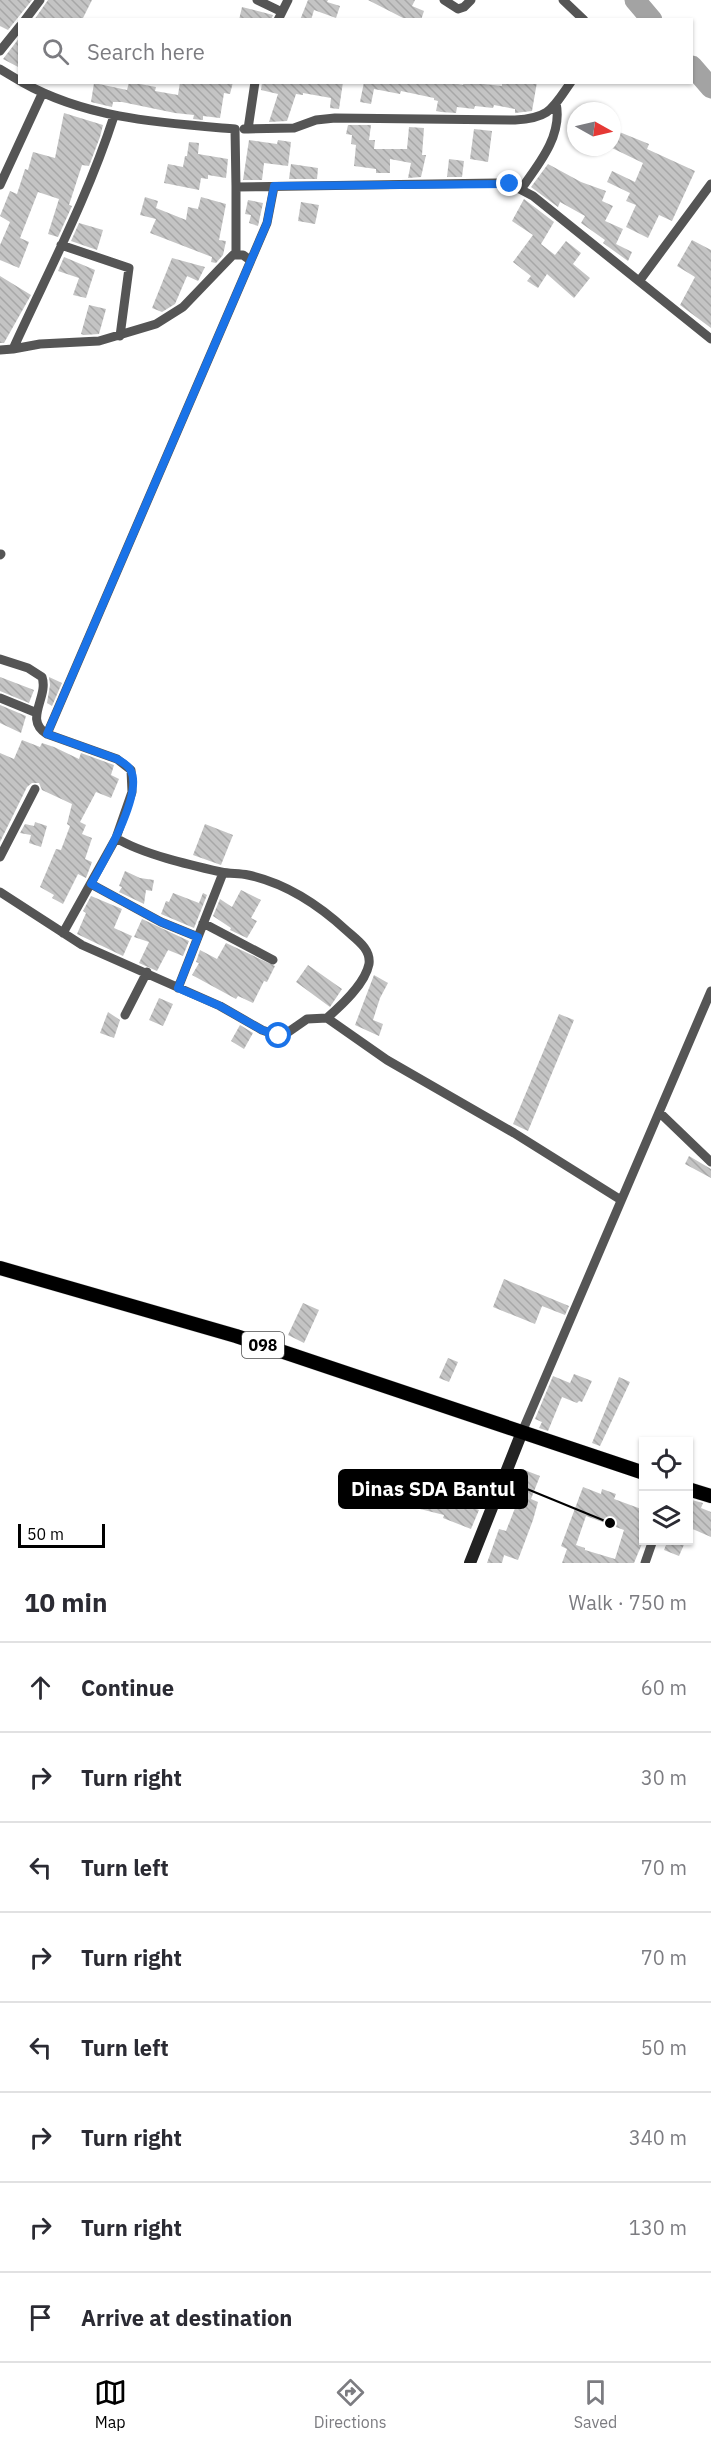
<!DOCTYPE html>
<html lang="en">
<head>
<meta charset="utf-8">
<style>
  body { margin:0; font-family:"IBM Plex Sans",sans-serif; background:#f7f7f7; color:#2b2b33 }
  .controls { position:absolute; right:18px; bottom:18px; display:grid; overflow:hidden; border-radius:0px; box-shadow:0 2px 4px #0004 }
  .controls button { width:54px; height:54px; display:grid; place-items:center; padding:0; border:0; border-bottom:2px solid #e1e1e2; background:#fff; color:#2b2b33; font:30px sans-serif }
  .compass { position:absolute; left:567px; top:102px; width:54px; height:54px; border-radius:50%; background:#fff; box-shadow:0 2px 4px #0004; rotate:98deg }
  .scale { position:absolute; left:18px; bottom:15px; width:87px; box-sizing:border-box; padding-left:6px; border:3px solid #000; border-top:0; font-size:16px; line-height:21px; white-space:nowrap; color:#000; -webkit-text-stroke:4px #fff; paint-order:stroke }
  .stop { position:absolute; width:18px; height:18px; margin:-14px; border:4px solid #1a73e8; border-radius:50%; background:#fff }
  .stop.end { background:#1a73e8; border-color:#fff; box-shadow:0 2px 6px #0008 }
  .list { margin:0; padding:0; list-style:none }
  h2 { display:flex; justify-content:space-between; align-items:center; height:78px; margin:0; padding:0 24px; font-size:26px }
  h2 small { font-size:20px; font-weight:400; color:#7c7c81 }
  .list li { display:grid; grid-template-columns:39px 1fr auto; gap:18px; align-items:center; box-sizing:border-box; height:90px; padding:0 24px; border-top:2px solid #e1e1e2 }
  .list b { display:block; font-size:22px; white-space:nowrap }
  .list em { font-size:20px; font-style:normal; color:#7c7c81 }
  .icon { flex:none; width:33px; height:33px; fill:none; stroke:currentColor; stroke-width:2; stroke-linecap:round; stroke-linejoin:round }
  .map { position:relative; flex:none; width:711px; height:1563px; overflow:hidden }
  .search { position:absolute; background:#fff; box-shadow:0 2px 4px #0004; left:18px; right:18px; top:18px; height:66px; display:flex; align-items:center; gap:15px; box-sizing:border-box; padding:0 21px; border-radius:0px; color:#7c7c81; font-size:22px }
  .sheet { height:798px; background:#fff }
  nav { display:flex; justify-content:space-around; align-items:center; box-sizing:border-box; height:84px; border-top:2px solid #e1e1e2; background:#fff; font-size:16px; color:#7c7c81 }
  nav a { display:grid; justify-items:center; gap:3px }
  nav .on { color:#000 }
  .map>svg:first-child { display:block }
</style>
</head>
<body>
<div class="map">
<svg width="711" height="1563" viewBox="0 0 711 1563">
  <defs>
    <pattern id="building-back-hatch" width="6" height="6" patternUnits="userSpaceOnUse" patternTransform="scale(1.5)"><rect width="6" height="6" fill="#c4c4c4"/><path d="M-1 5l2 2M0 0l6 6M5-1l2 2" fill="none" stroke="#a7a7a7"/></pattern>
  </defs>
  <rect width="100%" height="100%" fill="#fff"/>
  <g fill="none" stroke-linecap="round" stroke-linejoin="round">
    <path stroke="#a3a3a3" stroke-width="21" d="M635,0L652,20
      M692,66L711,88"/>
  </g>
  <path fill="url(#building-back-hatch)" fill-rule="evenodd" d="M0,0H32L8,30L0,26Z
    M48,0H92L82,20H34Z
    M308,0H328L327,2L340,6L336,18L314,10L311,20H300Z
    M368,0H415L412,6L424,11L421,20H407Z
    M242,7L273,15L271,20H239Z
    M20,37V68L3,59Z
    M129,82L156,87L155,91L178,95L180,82H233L230,94L224,93L220,118L203,116V120L193,119L194,115L175,113L122,102H113L112,107L91,102L94,83L127,90Z
    M262,82H343L339,109L330,108L331,98L303,93V95L296,94L287,121L269,122L278,94L261,90Z
    M364,82H448L463,85L465,82L502,86V82H537L532,111L515,113V109L494,105L493,108L475,106L474,109L457,107L456,113L441,112L436,111L438,101L434,100V98L401,91L400,94L374,89L371,104L360,102Z
    M64,113L103,125L100,137L89,166L82,165L69,205L72,206L58,237L48,234L59,199L38,192L20,238L29,242L19,268L0,260V245L10,222L0,216L10,191L17,194L25,169L28,170L33,152L55,158Z
    M348,125H371L369,140H375L374,149H407L409,127L424,128L422,155H426L421,177L408,178L411,163L390,159V173H376V169L354,166L356,145L351,144L352,135L346,134Z
    M474,129L492,131L488,162L470,159Z
    M612,129L649,144L647,149L695,171L672,221L659,215L648,238L626,227L636,205L626,201L630,193L607,182L612,171L635,182L643,163L612,148Z
    M249,140L277,144L278,140L291,142L288,166L264,163L262,180H243Z
    M189,142L199,143L198,154L228,159L226,178L208,175V179L201,178L199,190L164,183L168,164L183,167L185,156H187Z
    M449,159L464,161L462,177H447Z
    M291,164L318,168L317,179H289Z
    M548,164L581,182L606,191L602,201L613,206L605,221L623,229L616,244L632,252L628,261L603,243L605,240L581,223L585,216L560,202L558,207L531,187Z
    M145,197L158,201L156,208L186,220L188,207L198,209L201,197L226,204L219,240L226,241L223,255L216,263L211,262L212,257L150,233L156,219L140,215Z
    M524,199L554,222L541,244L555,255L566,241L581,253L573,264L590,278L574,298L547,274L538,288L527,281L531,276L513,262L533,235L512,221Z
    M248,200L263,203L258,226L249,223L251,215L245,214Z
    M301,202L319,205L315,224L298,221Z
    M79,223L103,230L97,250L71,241Z
    M692,240L711,250V328L680,305L695,277L677,266Z
    M64,257L95,270L86,298L73,295L79,278L58,271Z
    M172,258L205,267L198,281L187,276L175,304L162,312L152,308Z
    M0,276L31,295L4,343H0Z
    M89,305L106,309L99,334L84,335L81,334Z
    M0,677L34,690L29,703L0,691Z
    M49,677L62,683L52,706L47,703L50,685Z
    M0,705L26,716L21,733L0,723Z
    M22,740L40,747L42,743L54,747L79,759L81,753L114,765L111,775L119,779L111,798L96,792L80,822L86,825L82,834L92,838L85,859L92,862L86,878L78,874L63,904L52,898L54,895L40,887L56,849L61,850L70,826L67,824L72,804L42,790L39,783H32L27,787L0,842V753L14,759Z
    M35,822L47,826L41,847L29,843L31,835L20,833L25,824L34,826Z
    M205,824L233,835L221,865L193,855Z
    M125,871L140,878L154,880L152,891L146,890L144,904L119,892L122,887L119,886Z
    M241,890L261,900L251,918L257,921L247,938L230,930L231,928L213,916L220,899L232,907Z
    M173,893L199,903L203,893L207,895L194,928L161,914L166,901L169,902Z
    M91,896L122,909L114,928L132,936L123,956L77,934L86,913L83,911Z
    M142,919L189,941L183,956L168,950L157,971L139,963L149,942L134,937Z
    M226,943L275,966L267,982L264,981L253,1003L238,996L236,999L192,975L199,963L196,962L200,950L217,959Z
    M308,965L342,989L330,1007L296,982Z
    M374,975L388,983L380,998L373,1020L383,1024L379,1036L355,1025Z
    M159,998L173,1004L163,1026L149,1020Z
    M108,1012L120,1020L114,1038L100,1033Z
    M559,1014L574,1020L528,1131L513,1124Z
    M240,1025L253,1033L244,1049L231,1041Z
    M689,1156L711,1169V1178L685,1164Z
    M504,1279L569,1306L565,1315L542,1306L535,1324L493,1307Z
    M303,1303L319,1310L304,1343L288,1335Z
    M448,1358L458,1362L449,1382L439,1378Z
    M574,1374L592,1381L582,1402L579,1401L577,1403L562,1397L548,1431L539,1428L542,1422L535,1419L553,1376L570,1383Z
    M619,1377L630,1382L600,1446L592,1443Z
    M522,1469L540,1476L531,1499L538,1502L533,1520L518,1560L504,1555L502,1563H487L499,1529L506,1531L517,1503L524,1482L518,1480Z
    M430,1471L476,1489L470,1506L479,1510L471,1529L443,1518L444,1515L416,1508Z
    M583,1487L601,1494L602,1489L616,1494L614,1499L644,1510V1539L634,1563H562L567,1549L561,1546ZM586,1516L624,1530L615,1559L585,1550V1548L576,1545Z
    M688,1499L703,1503L701,1508L711,1512V1537L688,1527Z
    M668,1540H686L679,1556L664,1550Z"/>
  <g fill="none" stroke-linecap="round" stroke-linejoin="round">
    <defs>
      <path id="primary" d="M0,1268L236,1336L644,1473
        M688,1489L711,1496"/>
    </defs>
    <use href="#primary" stroke="#dbdbdb" stroke-width="15"/>
    <path stroke="#555" stroke-width="9" d="M257,0L282,12
      M444,0L458,9L464,7L471,0
      M563,0L584,20
      M25,20L40,0
      M278,20L288,0
      M0,51L20,26
      M0,69L20,81
      M22,82C87,119 162,123 235,129L236,187L497,183L510,184L533,196L711,339
      M244,129H248L255,82
      M248,129L294,128L316,120L335,118L515,120C550,118 552,109 571,82
      M0,185L42,94
      M236,187V255
      M274,187L267,223L47,734L117,759L131,770L132,792L116,838C142,854 190,865 221,872C230,874 239,873 248,875C285,883 320,906 347,931C357,940 371,949 369,964C365,984 342,1005 327,1018L387,1060L514,1133L621,1200
      M521,189C539,164 563,135 556,103
      M61,245L129,268L120,336
      M640,280L711,184
      M13,349L40,344L99,341L156,324L183,307L233,255H243L250,260
      M0,350L13,349C48,272 88,197 114,116
      M0,555L1,554
      M0,659L28,668L42,677C49,697 23,720 47,734
      M0,698L37,713
      M0,857L35,789
      M91,884L161,922L198,937
      M0,892L82,945L220,1006L262,1030L279,1036L284,1035L307,1019L327,1018
      M203,923L273,960
      M63,933L116,838
      M178,988L223,873
      M125,1015L147,972
      M659,1112L711,1162
      M522,1432L711,991
      M645,1563L653,1540"/>
    <path stroke="#222" stroke-width="12" d="M470,1563L522,1432"/>
    <use href="#primary" stroke="#000" stroke-width="14"/>
  </g>
  <g fill="none" stroke-linecap="round" stroke-linejoin="round">
    <path stroke="#1a73e8" stroke-width="8" d="M279,1036L262,1030L220,1006L178,988L198,937L161,922L91,884C103,862 143,795 131,771C129,765 122,762 117,759L47,734L267,223L274,186L510,184"/>
  </g>
  <g text-anchor="middle" stroke-width="6" stroke-linejoin="round" paint-order="stroke">
    <rect fill="#fff" stroke="#4c4c4c" stroke-width="1.5" x="242" y="1332" width="42" height="26" rx="4.5"/>
    <g font-size="16" font-weight="bold" fill="#000">
      <text x="263" y="1351">098</text>
    </g>
  </g>
  <path fill="none" stroke="#000" stroke-width="2" d="M610 1523L527 1489"/>
  <circle fill="#000" stroke="#fff" stroke-width="2" cx="610" cy="1523" r="6"/>
  <rect fill="#000" stroke="#000" stroke-width="2" x="339" y="1470" width="188" height="38" rx="6"/>
  <g font-size="20" text-anchor="middle" font-weight="bold" fill="#fff">
    <text x="433" y="1496">Dinas SDA Bantul</text>
  </g>
</svg>
<div class="controls">
<button><svg class="icon" aria-label="locate" viewBox="0 0 24 24"><circle cx="12" cy="12" r="6"/><path d="M12 2v4M12 18v4M2 12h4M18 12h4"/></svg></button>
<button><svg class="icon" aria-label="layers" viewBox="0 0 24 24"><path d="M12 4l9 5-9 5-9-5zM3 14l9 5 9-5"/></svg></button>
</div>
<svg class="compass" viewBox="-18 -18 36 36"><path d="M0-13l5 13h-10z" fill="#e53935"/><path d="M0 13l5-13h-10z" fill="#7c7c81"/></svg>
<div class="scale">50 m</div>
<div class="stop" style="left:279px;top:1036px"></div>
<div class="stop end" style="left:510px;top:184px"></div>
<div class="search"><svg class="icon" aria-label="search" viewBox="0 0 24 24"><circle cx="10" cy="10" r="6"/><path d="M15 15l6 6"/></svg>Search here</div>
</div>
<section class="sheet">
<h2>10 min<small>Walk · 750 m</small></h2>
<ul class="list">
<li><svg class="icon" aria-label="ahead" viewBox="0 0 24 24"><path d="M12 20V5M6 11l6-6 6 6"/></svg><div><b>Continue</b></div><em>60 m</em></li>
<li><svg class="icon" aria-label="right" viewBox="0 0 24 24"><path d="M7 20v-9h11M14 6l5 5-5 5"/></svg><div><b>Turn right</b></div><em>30 m</em></li>
<li><svg class="icon" aria-label="left" viewBox="0 0 24 24"><path d="M17 20v-9H6M10 6l-5 5 5 5"/></svg><div><b>Turn left</b></div><em>70 m</em></li>
<li><svg class="icon" aria-label="right" viewBox="0 0 24 24"><path d="M7 20v-9h11M14 6l5 5-5 5"/></svg><div><b>Turn right</b></div><em>70 m</em></li>
<li><svg class="icon" aria-label="left" viewBox="0 0 24 24"><path d="M17 20v-9H6M10 6l-5 5 5 5"/></svg><div><b>Turn left</b></div><em>50 m</em></li>
<li><svg class="icon" aria-label="right" viewBox="0 0 24 24"><path d="M7 20v-9h11M14 6l5 5-5 5"/></svg><div><b>Turn right</b></div><em>340 m</em></li>
<li><svg class="icon" aria-label="right" viewBox="0 0 24 24"><path d="M7 20v-9h11M14 6l5 5-5 5"/></svg><div><b>Turn right</b></div><em>130 m</em></li>
<li><svg class="icon" aria-label="arrive" viewBox="0 0 24 24"><path d="M6 21V4h12l-3 4 3 4H6"/></svg><div><b>Arrive at destination</b></div></li>
</ul>
</section>
<nav>
<a class="on"><svg class="icon" aria-label="map" viewBox="0 0 24 24"><path d="M3 6l6-2 6 2 6-2v14l-6 2-6-2-6 2zM9 4v14M15 6v14"/></svg>Map</a>
<a><svg class="icon" aria-label="directions" viewBox="0 0 24 24"><path d="M12 3l9 9-9 9-9-9zM9 14v-3h6M13 9l2 2-2 2"/></svg>Directions</a>
<a><svg class="icon" aria-label="saved" viewBox="0 0 24 24"><path d="M7 4h10v16l-5-4-5 4z"/></svg>Saved</a>
</nav>
</body>
</html>
